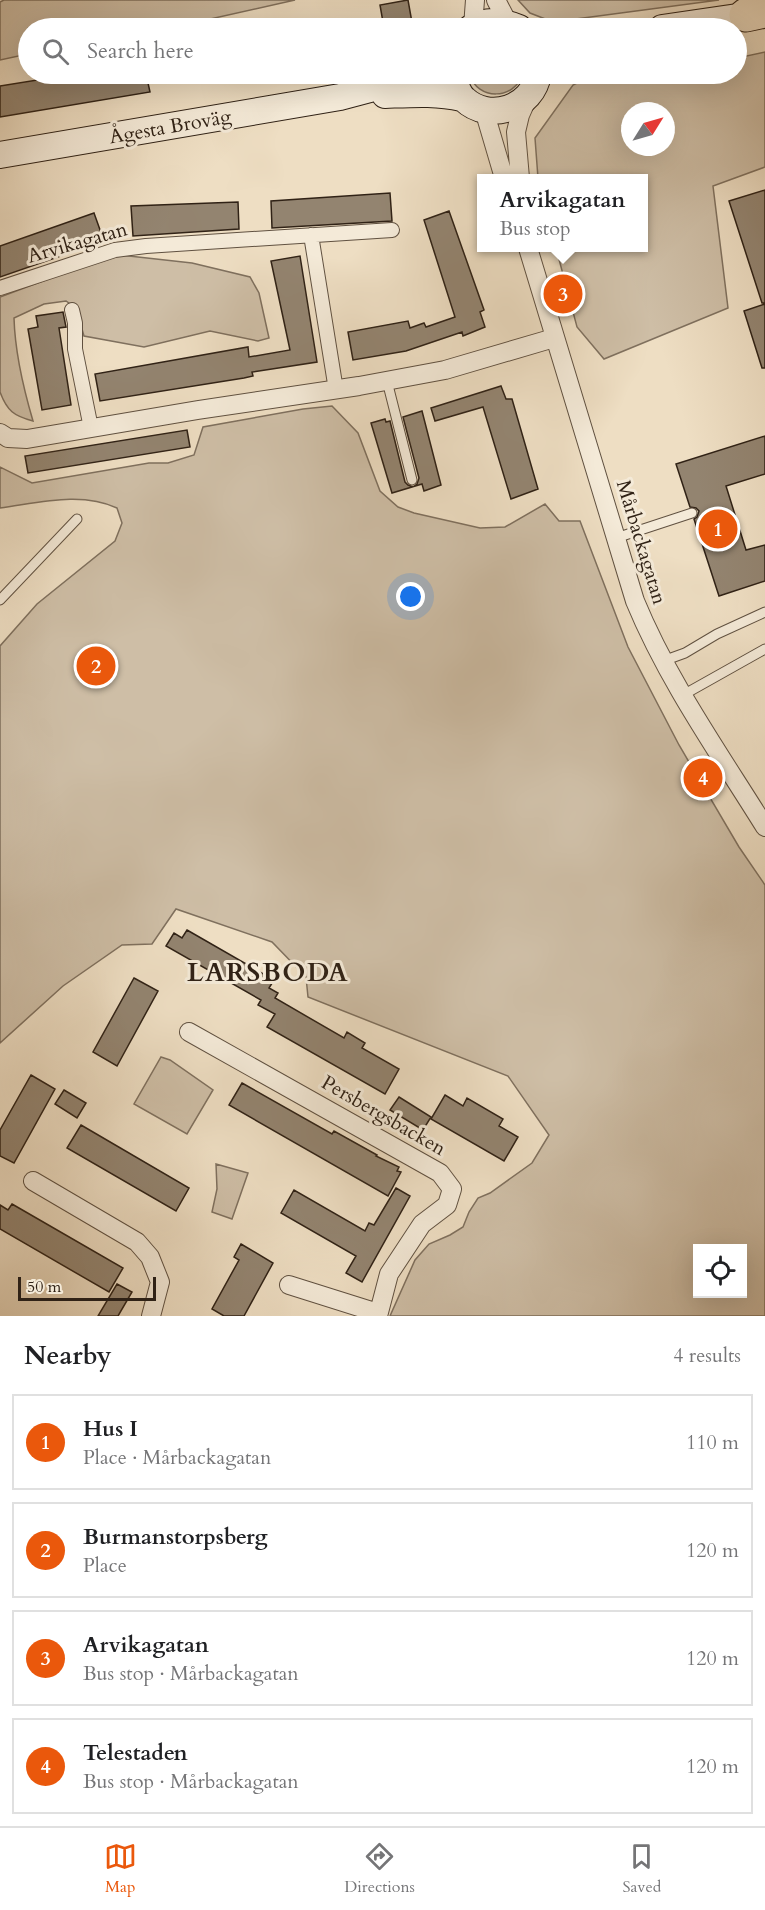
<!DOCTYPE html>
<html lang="en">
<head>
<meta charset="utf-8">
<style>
  body { margin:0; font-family:Cardo,serif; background:#f2f2f2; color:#202124 }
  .controls { position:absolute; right:18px; bottom:18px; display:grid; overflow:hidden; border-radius:0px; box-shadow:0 6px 24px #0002 }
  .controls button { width:54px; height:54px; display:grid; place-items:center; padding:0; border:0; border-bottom:2px solid #e0e0e0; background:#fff; color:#202124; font:30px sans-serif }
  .compass { position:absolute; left:621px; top:102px; width:54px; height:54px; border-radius:50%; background:#fff; box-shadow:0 6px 24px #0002; rotate:53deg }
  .scale { position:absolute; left:18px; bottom:15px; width:138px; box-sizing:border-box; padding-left:6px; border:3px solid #302216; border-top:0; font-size:16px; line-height:21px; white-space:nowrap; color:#302216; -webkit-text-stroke:4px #f4ead8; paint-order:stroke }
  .you { position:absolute; left:411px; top:597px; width:21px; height:21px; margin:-15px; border:4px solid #fff; border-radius:50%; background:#1a73e8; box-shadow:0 0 0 9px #1a73e833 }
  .badge { display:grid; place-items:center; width:39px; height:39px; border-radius:50%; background:#ea580c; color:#fff; font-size:20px; font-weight:700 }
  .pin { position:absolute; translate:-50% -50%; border:3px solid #fff; box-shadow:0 2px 6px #0006 }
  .popup { position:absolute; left:477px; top:174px; width:171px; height:78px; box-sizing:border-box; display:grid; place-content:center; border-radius:0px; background:#fff; filter:drop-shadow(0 2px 4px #0005); font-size:20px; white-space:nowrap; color:#757577 }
  .popup b { font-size:22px; color:#202124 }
  .popup::after { content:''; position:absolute; left:50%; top:100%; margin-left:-12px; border:12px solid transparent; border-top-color:#fff }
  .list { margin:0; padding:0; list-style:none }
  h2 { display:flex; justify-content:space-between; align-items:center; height:78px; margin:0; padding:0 24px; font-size:26px }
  h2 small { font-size:20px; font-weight:400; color:#757577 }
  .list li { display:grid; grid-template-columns:39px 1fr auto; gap:18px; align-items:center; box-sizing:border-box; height:96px; margin:0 12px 12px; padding:0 12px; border:2px solid #e0e0e0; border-radius:0px }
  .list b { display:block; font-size:22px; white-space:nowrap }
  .list p { margin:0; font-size:20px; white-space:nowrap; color:#757577 }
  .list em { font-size:20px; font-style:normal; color:#757577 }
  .icon { flex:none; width:33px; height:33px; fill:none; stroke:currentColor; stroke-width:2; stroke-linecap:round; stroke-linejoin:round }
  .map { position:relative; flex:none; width:765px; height:1316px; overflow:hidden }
  .search { position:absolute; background:#fff; box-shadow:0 6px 24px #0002; left:18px; right:18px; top:18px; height:66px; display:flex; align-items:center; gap:15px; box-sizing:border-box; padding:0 21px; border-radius:33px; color:#757577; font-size:22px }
  .sheet { height:510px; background:#fff }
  nav { display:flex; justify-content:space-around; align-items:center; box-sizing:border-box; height:84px; border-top:2px solid #e0e0e0; background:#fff; font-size:16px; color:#757577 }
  nav a { display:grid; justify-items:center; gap:3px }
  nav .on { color:#ea580c }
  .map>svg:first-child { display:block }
</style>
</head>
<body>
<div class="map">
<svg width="765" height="1316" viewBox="0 0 765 1316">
  <rect width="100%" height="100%" fill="#eedec3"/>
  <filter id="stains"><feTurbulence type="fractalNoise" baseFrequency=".00333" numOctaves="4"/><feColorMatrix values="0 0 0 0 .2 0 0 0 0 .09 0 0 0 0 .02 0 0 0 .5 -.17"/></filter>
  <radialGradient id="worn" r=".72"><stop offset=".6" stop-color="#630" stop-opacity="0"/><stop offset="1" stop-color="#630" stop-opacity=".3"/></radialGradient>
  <path fill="#cebea6" stroke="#7f705e" stroke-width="1.5" fill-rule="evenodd" d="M4,0H295L179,26L143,20L124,22L114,28H28V54L0,60V2Z
    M518,0H719L553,22L530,13Z
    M765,52V167L713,186L728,308L604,359L577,327L556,248H644V178H538L535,138L573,85L595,74H736L737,58ZM630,111H666V147H630Z
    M469,74H523C514,100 478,101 469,74Z
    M120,255L192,263L250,277L259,293L269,338L258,341L210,331L144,347L84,336L76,308L66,301L44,304L14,318C15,354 23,387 33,421C14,416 7,411 0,392V297L75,269Z
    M332,406L358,433L380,491L398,507L414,513L480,528L505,527L545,504L559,521H580L628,647L679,745L739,847L765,885V1316H390L415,1260L429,1244L450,1235L463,1227L469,1212L478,1198L490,1193L532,1163L549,1135L508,1076L308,997L306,977L272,942L176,909L152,944L122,945L63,986L0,1043V646L37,604L115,541L122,523L117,508C81,491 38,503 0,508V467L32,483L149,463H168L194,455L203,427L303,409ZM742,1248V1294H698V1248Z
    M161,1057L170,1060L213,1090L187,1134L134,1104Z
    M216,1164L248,1173L232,1219L212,1212L217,1189Z"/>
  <path fill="#938470" stroke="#302216" stroke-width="1.5" d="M408,0L413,28H384L380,5Z
    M43,74H146L150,92L0,117V86L44,79Z
    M765,190V303H762L729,201Z
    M390,193L392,221L272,228L271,201Z
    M238,202L239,229L133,236L131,206Z
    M449,211L484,310L480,312L485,327L463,336L462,332L406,351L353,360L348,332L408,321L410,328L424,323L426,327L455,317L424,220Z
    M94,213L104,241L0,277V246Z
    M300,256L317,362L252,372L253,376L244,378L100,401L95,374L248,347L249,357L290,350L271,261Z
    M765,304V368H762L744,311Z
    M63,312L66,327L59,328L71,405L42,410L28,329L38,327L36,316Z
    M501,386L506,399H512L538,489L511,499L483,407L435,421L431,408Z
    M422,411L441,485L424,491L422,484L392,493L371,423L385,419L386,422L390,421L405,482L408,485L413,487L417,484L419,478L403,417Z
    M187,430L190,447L28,473L25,456Z
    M765,436V474L726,486L746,550L765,545V581L719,596L694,519L697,517L699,511L696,508L690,507L676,464Z
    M187,930L274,980L269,988L278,993L275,998L344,1038L347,1032L365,1043L362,1048L399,1069L385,1094L267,1027L275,1014L258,1005L261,1000L166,946L174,933L182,938Z
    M134,978L158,991L117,1066L93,1052Z
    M31,1075L55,1089L14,1163L0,1156V1130Z
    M242,1083L332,1134L334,1131L377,1155L376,1156L399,1167L397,1171L401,1172L388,1196L229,1105Z
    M64,1090L86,1103L77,1118L55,1104Z
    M445,1095L463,1106L467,1098L503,1119L499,1126L518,1137L504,1161L431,1119Z
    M399,1097L431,1117L423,1130L390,1110Z
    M81,1125L189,1188L176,1211L67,1148Z
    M396,1188L410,1196L362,1282L346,1273L356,1256L281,1213L294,1190L365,1231L369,1223L374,1225Z
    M12,1204L123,1268L109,1292L0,1229V1205L8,1210Z
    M241,1244L273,1263L244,1316H224L212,1309L239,1260L234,1257Z
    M117,1284L132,1292L118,1316H98Z"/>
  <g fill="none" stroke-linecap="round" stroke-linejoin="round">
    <defs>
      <path id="service" d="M387,381L412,480
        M616,538L692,513
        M0,600L77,519
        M663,661L685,653L717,634L765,612
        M683,695L765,649"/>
      <path id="pedestrian" d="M311,235L336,390
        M0,288L115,250L146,246L392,230
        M72,310L75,323V349L91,428"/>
      <path id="minor" d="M496,0L508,23
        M473,27L475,0
        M484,110L504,178
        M520,178L516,132L520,115L528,97
        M528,248L635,601C668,681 719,753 765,827
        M0,433L8,438L27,439L198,410L359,386L445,370L554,338
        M189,1032L440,1173L452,1189L447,1205L422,1224L389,1274L378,1316
        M33,1181L137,1242L150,1257L160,1282L151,1316
        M289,1285L378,1313"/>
      <path id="secondary" d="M471,28C487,19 502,21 519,28
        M662,28L765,13
        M452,74C455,82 457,93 464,99C489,123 533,108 538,74
        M385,95C411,94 436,92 462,98
        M0,155L340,97L404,80L422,74"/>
      <path id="motorway" d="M746,15L765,11"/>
    </defs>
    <use href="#service" stroke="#605141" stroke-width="11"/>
    <use href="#pedestrian" stroke="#605141" stroke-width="16"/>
    <use href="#minor" stroke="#605141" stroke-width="20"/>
    <use href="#secondary" stroke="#302216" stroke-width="28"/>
    <use href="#motorway" stroke="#302216" stroke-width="35"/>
    <use href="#service" stroke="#f4ead8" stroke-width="9"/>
    <use href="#pedestrian" stroke="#f4ead8" stroke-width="14"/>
    <use href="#minor" stroke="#f4ead8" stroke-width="18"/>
    <use href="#secondary" stroke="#f4ead8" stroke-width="26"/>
    <use href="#motorway" stroke="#eedec3" stroke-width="33"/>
  </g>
  <g text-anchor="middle" stroke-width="6" stroke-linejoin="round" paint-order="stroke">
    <g font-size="20" fill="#302216" stroke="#f4ead8">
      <text transform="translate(170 126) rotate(-10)" y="7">Ågesta Broväg</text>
      <text transform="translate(77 242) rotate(-16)" y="7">Arvikagatan</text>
      <text transform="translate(642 542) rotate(73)" y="7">Mårbackagatan</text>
      <text transform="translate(384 1115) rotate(30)" y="7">Persbergsbacken</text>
    </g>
    <g font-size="26" font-weight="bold" letter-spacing="1.5" fill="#302216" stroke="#f4ead8">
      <text x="268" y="981">LARSBODA</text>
    </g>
  </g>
  <rect width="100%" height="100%" filter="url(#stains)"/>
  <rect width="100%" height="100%" fill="url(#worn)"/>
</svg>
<div class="controls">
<button><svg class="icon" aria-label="locate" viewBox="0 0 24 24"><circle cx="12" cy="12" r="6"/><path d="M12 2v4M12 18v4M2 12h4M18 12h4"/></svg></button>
</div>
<svg class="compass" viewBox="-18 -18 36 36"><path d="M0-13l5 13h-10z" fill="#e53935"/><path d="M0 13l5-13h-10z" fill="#757577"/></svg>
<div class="scale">50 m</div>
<div class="you"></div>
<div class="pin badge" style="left:718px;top:529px">1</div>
<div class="pin badge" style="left:96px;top:666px">2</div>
<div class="pin badge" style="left:563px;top:294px">3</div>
<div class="popup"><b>Arvikagatan</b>Bus stop</div>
<div class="pin badge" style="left:703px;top:778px">4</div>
<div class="search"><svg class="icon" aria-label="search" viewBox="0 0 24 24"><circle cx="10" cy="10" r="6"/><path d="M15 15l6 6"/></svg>Search here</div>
</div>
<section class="sheet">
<h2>Nearby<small>4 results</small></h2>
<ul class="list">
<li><span class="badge">1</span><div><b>Hus I</b><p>Place · Mårbackagatan</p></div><em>110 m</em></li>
<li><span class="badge">2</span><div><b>Burmanstorpsberg</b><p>Place</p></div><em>120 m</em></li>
<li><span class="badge">3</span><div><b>Arvikagatan</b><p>Bus stop · Mårbackagatan</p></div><em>120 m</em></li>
<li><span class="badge">4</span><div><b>Telestaden</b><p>Bus stop · Mårbackagatan</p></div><em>120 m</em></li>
</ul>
</section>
<nav>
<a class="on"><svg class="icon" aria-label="map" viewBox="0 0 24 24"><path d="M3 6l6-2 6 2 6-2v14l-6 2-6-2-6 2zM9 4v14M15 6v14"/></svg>Map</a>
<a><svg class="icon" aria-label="directions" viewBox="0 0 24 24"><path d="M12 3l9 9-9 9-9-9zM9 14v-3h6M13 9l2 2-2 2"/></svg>Directions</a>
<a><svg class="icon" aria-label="saved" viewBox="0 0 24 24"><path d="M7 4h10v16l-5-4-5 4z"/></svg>Saved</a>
</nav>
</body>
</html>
